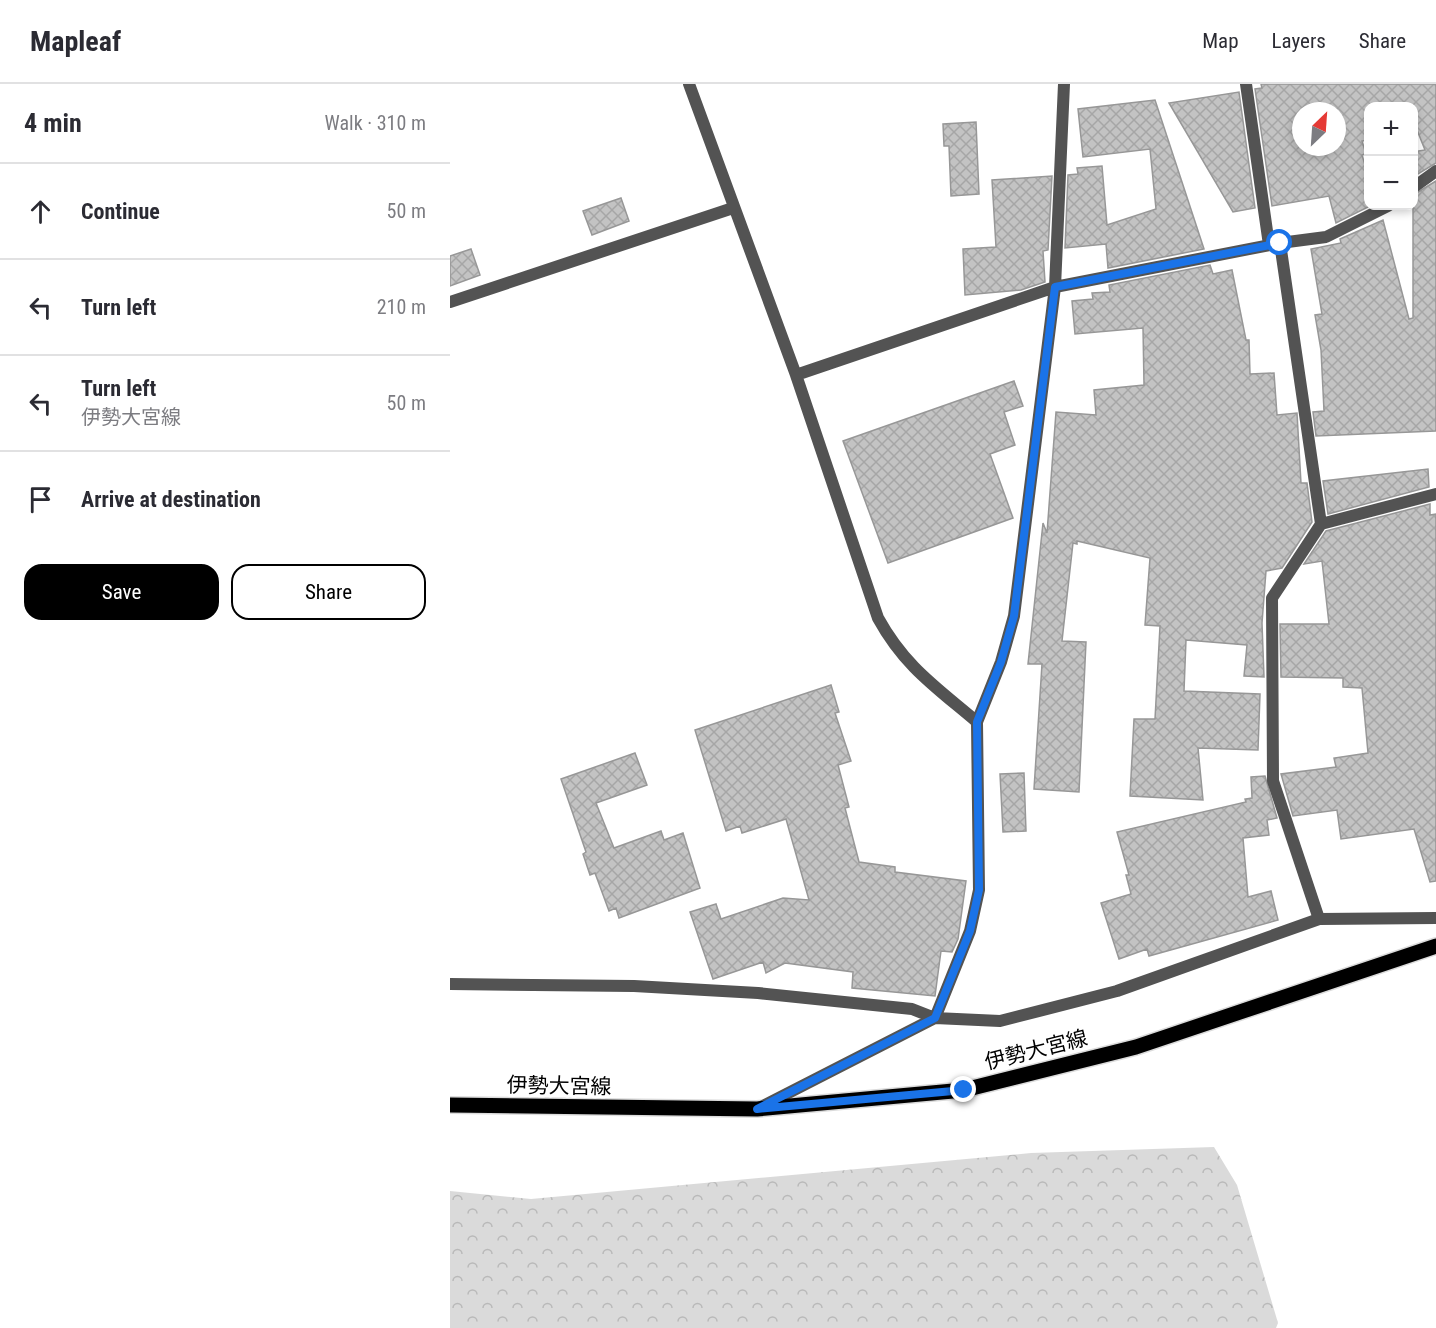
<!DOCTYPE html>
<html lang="en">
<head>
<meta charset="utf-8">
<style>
  body { margin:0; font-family:"Roboto Condensed","Noto Sans JP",sans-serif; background:#f7f7f7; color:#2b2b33 }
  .controls { position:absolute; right:18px; top:18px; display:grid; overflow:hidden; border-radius:12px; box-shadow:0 3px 9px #0003 }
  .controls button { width:54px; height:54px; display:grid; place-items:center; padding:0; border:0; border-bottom:2px solid #e1e1e2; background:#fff; color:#2b2b33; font:30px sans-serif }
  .compass { position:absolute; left:842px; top:18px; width:54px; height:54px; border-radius:50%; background:#fff; box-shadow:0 3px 9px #0003; rotate:25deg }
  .stop { position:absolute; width:18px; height:18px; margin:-14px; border:4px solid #1a73e8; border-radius:50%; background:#fff }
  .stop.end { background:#1a73e8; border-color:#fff; box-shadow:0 2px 6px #0008 }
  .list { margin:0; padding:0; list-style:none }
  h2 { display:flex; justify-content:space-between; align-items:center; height:78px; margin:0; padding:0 24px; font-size:26px }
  h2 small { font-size:20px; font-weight:400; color:#7c7c81 }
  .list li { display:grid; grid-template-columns:39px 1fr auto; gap:18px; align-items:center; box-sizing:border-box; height:96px; padding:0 24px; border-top:2px solid #e1e1e2 }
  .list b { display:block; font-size:22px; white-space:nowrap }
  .list p { margin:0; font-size:20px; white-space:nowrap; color:#7c7c81 }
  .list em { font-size:20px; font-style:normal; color:#7c7c81 }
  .actions { display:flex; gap:12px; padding:18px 24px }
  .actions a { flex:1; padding:14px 0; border:2px solid #000; border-radius:18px; text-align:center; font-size:21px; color:#000 }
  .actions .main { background:#000; color:#fff }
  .icon { flex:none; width:33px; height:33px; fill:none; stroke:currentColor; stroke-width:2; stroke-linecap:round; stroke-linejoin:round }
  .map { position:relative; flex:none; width:986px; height:1244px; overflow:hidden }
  header { display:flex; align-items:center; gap:36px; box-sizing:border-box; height:84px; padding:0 30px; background:#fff; border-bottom:2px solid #e1e1e2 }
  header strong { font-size:28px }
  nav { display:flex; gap:33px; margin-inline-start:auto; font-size:21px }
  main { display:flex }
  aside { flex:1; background:#fff }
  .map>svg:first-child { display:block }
</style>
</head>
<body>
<header>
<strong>Mapleaf</strong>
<nav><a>Map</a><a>Layers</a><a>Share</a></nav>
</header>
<main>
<aside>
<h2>4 min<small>Walk · 310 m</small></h2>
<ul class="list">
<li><svg class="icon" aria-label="ahead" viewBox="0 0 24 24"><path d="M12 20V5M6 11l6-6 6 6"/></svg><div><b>Continue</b></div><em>50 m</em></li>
<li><svg class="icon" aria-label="left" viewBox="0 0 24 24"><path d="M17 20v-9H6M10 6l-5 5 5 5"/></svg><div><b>Turn left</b></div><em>210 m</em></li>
<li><svg class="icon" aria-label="left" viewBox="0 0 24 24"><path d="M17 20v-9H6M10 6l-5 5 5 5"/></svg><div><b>Turn left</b><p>伊勢大宮線</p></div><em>50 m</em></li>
<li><svg class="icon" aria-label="arrive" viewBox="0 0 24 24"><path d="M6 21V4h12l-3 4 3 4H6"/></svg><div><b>Arrive at destination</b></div></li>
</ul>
<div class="actions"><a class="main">Save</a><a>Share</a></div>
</aside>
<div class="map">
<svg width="986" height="1244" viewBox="0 0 986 1244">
  <defs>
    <pattern id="forest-crowns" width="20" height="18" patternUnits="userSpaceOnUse" patternTransform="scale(1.5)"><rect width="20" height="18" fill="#dadada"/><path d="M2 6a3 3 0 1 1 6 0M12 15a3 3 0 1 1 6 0" fill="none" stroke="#b9b9b9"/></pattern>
    <pattern id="building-cross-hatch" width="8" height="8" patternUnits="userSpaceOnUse" patternTransform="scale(1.5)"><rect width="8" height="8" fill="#c3c3c3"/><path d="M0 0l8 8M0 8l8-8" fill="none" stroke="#a6a6a6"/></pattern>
  </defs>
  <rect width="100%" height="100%" fill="#fff"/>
  <path fill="url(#forest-crowns)" d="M764,1063L787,1101L828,1239L826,1244H0V1107L81,1115L581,1069Z"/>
  <path fill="url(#building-cross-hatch)" stroke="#979797" stroke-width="1.5" fill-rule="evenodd" d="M811,0H986V79L963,93V68L975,66L963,36V22H918V56L912,57L916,70L912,71L918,91V123L886,139L879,112L822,122L805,5L812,4ZM851,27H887V63H851Z
    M789,8L805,124L783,128L719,19Z
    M705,16L754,165L658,184L656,160L615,164L618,91L628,90L627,84L652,82L657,141L706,125L700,65L633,73L628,25Z
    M526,38L529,110L501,112L499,62H494L493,40Z
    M602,92L598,166L593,167L595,198L571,206L515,211L513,165L546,163L542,96Z
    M986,97V347L866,352L863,328L874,327L871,266L865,231L872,230L861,165L891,159L890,155L933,136L959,235L963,234V111Z
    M171,114L179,137L142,151L133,127Z
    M21,165L30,191L0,202V172Z
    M760,181L763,190L782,186L796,256H799L800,290L824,289L827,331L847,329L851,399H857L862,438L832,484L816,487L812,539L814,593L794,592L797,561L736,556L734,607L810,610L808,666L748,664L753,716L680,712L684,635H705L710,542L695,541L700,474L627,457V460L623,459L612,557L636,558L629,708L584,705L592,580H578L593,439L597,449L606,328L646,331L644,306L694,301L693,244L625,250L622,217L643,215L642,209L660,208L659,201Z
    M564,297L573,322L554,328L565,361L540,370L563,434L438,479L393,357Z
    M978,385L979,403L878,430L873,397Z
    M980,420V431L986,430V797L980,798L964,745L891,755L887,726L843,732L831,690L886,683L884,674L918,669L912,604L893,603V594L831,593L830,540H879L872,477L854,480L876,447Z
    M381,601L389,628L385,629L401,677L388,681L399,723L395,724L409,778L445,783V788L516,797L508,855L502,868L491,867L485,912L402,904L403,888L335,879L316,889L313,878L263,895L240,828L266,820L271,835L333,814L359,816L336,735L292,749L290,742L276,747L245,646Z
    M185,669L197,701L146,719L164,764L211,747L214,756L233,749L250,804L169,834L166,824L159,827L145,789L140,791L133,770L136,768L111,695Z
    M574,689L576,747L553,748L550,690Z
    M815,692L827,734L817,736L819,751L793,754L798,813L821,807L828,836L699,872L697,865L669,875L651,819L681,810L676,791H679L667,748L796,718L795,715L802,714L801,693Z"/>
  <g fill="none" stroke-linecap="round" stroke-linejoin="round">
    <defs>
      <path id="primary" d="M0,1021L307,1025L514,1006L686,963L986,862"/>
    </defs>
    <use href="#primary" stroke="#dbdbdb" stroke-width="18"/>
    <path stroke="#535353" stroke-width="12" d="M239,0L346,291L428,534C455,583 486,603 527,638
      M796,0L819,161
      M964,103L986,87
      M830,159L871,440L822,514L823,697L869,835
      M0,218L283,124
      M346,291L605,203L830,159L876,153L938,122
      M871,440L986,410
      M0,900L184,902L308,909L462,925L485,934L550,937L667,907L869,835L986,834
      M311,1023L485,934L520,847L529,806L527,638L551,578L564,532L605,203L614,0"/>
    <use href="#primary" stroke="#000" stroke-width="15"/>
  </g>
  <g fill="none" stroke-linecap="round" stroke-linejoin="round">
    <path stroke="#1a73e8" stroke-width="8" d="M514,1006L307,1025L485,934L520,847L529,806L527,638L551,578L564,532L605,203L830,159"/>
  </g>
  <g text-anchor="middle" stroke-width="6" stroke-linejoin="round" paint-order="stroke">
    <g font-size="21" fill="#000" stroke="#fff">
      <text transform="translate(586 966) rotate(-14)" y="7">伊勢大宮線</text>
      <text transform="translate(109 1002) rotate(1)" y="7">伊勢大宮線</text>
    </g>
  </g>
</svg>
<div class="controls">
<button>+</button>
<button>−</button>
</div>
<svg class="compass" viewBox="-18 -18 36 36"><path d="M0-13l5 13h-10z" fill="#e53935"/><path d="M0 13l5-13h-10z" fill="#7c7c81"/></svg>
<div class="stop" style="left:830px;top:159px"></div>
<div class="stop end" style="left:514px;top:1006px"></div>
</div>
</main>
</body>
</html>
